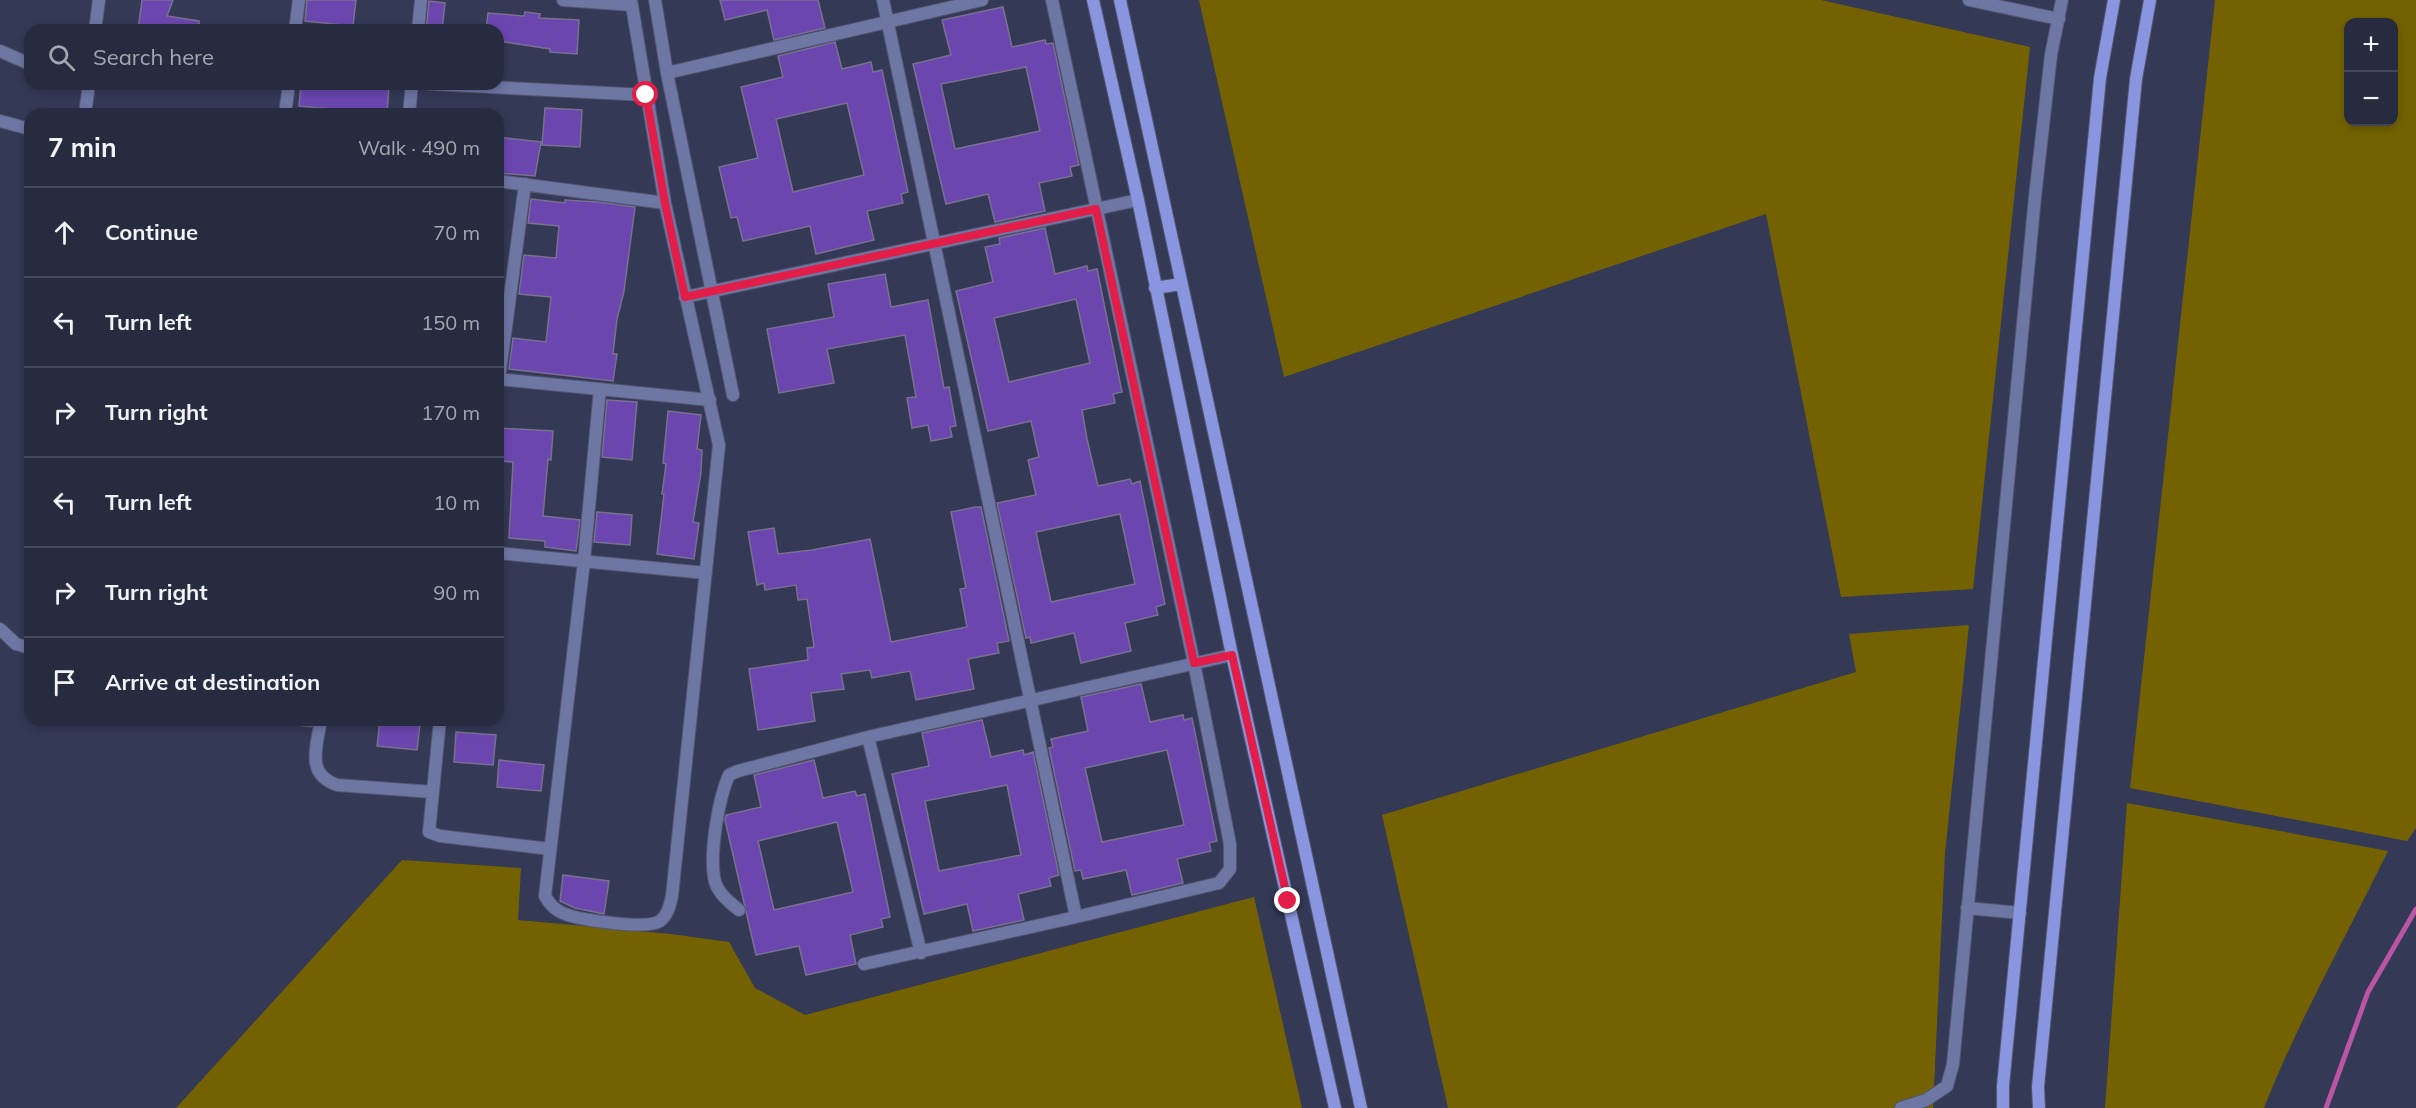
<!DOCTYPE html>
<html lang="en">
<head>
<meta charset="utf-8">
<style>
  body { margin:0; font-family:Mulish,sans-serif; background:#2f3347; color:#f1f3f6 }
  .controls { position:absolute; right:18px; top:18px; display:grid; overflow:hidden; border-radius:12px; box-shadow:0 3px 9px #0003 }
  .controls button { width:54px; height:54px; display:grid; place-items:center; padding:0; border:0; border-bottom:2px solid #434759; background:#272b40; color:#f1f3f6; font:30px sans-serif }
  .stop { position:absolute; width:18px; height:18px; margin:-14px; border:4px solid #e11d48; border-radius:50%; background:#fff }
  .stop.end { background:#e11d48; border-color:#fff; box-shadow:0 2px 6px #0008 }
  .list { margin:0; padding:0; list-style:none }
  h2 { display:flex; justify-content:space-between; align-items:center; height:78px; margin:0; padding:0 24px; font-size:26px }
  h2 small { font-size:20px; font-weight:400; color:#a4a7b1 }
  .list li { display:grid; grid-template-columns:39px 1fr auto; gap:18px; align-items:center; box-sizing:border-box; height:90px; padding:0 24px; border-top:2px solid #434759 }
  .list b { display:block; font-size:22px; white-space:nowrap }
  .list em { font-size:20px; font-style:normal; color:#a4a7b1 }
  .icon { flex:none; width:33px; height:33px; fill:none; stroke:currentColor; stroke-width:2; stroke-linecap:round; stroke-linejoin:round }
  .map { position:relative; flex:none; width:2416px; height:1108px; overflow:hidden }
  .search { position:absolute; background:#272b40; box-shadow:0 3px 9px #0003; left:24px; top:24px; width:480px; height:66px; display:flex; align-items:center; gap:15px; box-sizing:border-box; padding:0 21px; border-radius:18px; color:#a4a7b1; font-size:22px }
  .panel { position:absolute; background:#272b40; box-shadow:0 3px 9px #0003; left:24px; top:108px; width:480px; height:618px; border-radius:18px }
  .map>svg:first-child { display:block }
</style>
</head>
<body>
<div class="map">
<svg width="2416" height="1108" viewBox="0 0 2416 1108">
  <rect width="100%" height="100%" fill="#343956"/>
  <path fill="#746202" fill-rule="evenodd" d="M1199,0H1821L2030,47L1973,589L1841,597L1766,214L1284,377Z
    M2215,0H2416V828L2407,841L2130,788ZM2348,22H2394V122H2348Z
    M1969,625L1945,853L1933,1108H1448L1382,815L1856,672L1849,634Z
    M2127,803L2388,851C2346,937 2299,1019 2264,1108H2105Z
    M402,860L521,868L518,920L671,934L729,942L755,988L805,1015L1254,897L1302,1108H176Z"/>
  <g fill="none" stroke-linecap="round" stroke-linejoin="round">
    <path stroke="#ba55a4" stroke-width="5" d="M2326,1108L2368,992L2416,909"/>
  </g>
  <path fill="#6b46af" stroke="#797091" stroke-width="1.5" fill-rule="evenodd" d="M142,0H173L167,16L199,21V30H138Z
    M307,0H356L353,26L305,21Z
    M720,0H818L825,28L774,40L767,10L725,20Z
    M429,1L445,3L442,30H426Z
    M1003,7L1012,47L1045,40L1046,44L1053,43L1079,165L1070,167L1072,176L1039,183L1045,211L995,222L988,194L946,204L913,64L951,55L942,20ZM1026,67L1040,131L955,149L941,84Z
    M525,12L540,14L539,18L579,20L577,54L550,52V49L498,41V30H486L488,13L524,16Z
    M835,42L842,69L871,62L873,72L882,70L908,192L901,194L903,203L867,211L874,240L816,254L810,226L743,241L737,217L731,218L719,167L758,158L741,87L783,77L778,56ZM847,103L864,175L793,192L776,119Z
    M301,84L389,87L387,114L343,112V110L299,106Z
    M545,108L582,110L580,147L542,145Z
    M498,137L541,142L535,176L498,173Z
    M531,199L565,203V200L598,202L635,207L624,291L617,319L613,354H617L613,381L509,369L513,338L546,342L551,297L519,294L524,255L556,258L559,226L528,223Z
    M1045,228L1055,274L1087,266L1088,271L1097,269L1122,392L1113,394L1115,403L1082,410L1087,439L1098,486L1130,479L1132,484L1140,481L1165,604L1156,607L1158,615L1125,623L1131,651L1081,663L1074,633L1031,643L1030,637L1026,638L997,503L1036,495L1028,460L1039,457L1031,421L988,431L956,291L993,282L985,247L1000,244L999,238ZM1076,299L1090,363L1009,382L994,318ZM1120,514L1135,584L1051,602L1036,532Z
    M885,274L891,307L928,300L944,388L949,387L956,426L950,427L952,437L931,441L928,425L912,428L907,398L916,397L905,335L827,349L834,383L779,393L767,329L834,317L828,284Z
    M607,400L637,402L632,460L602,457Z
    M668,411L701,415L697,449L702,450L701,472L693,522L699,523L694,559L657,554L664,494H662L666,464L663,463Z
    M498,428L553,431L551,460L548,459L543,516L580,520L576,551L545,547V541L509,538L513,462L498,461Z
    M976,507H981L1009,641L997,643L999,653L968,659L974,689L916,700L910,671L872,678L870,670L841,674L844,689L811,693L815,721L758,730L749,669L808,660L807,648L814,647L807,599L798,600L796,585L765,590L764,583L757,585L748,532L774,528L778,554L812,550L870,539L891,642L967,627L960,589L966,588L951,512Z
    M597,512L632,515L630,545L594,542Z
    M1141,684L1150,722L1183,715L1184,720L1192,718L1217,841L1209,843L1211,851L1177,859L1183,883L1132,895L1126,870L1083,879L1081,870L1075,871L1049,748L1053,747L1051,739L1088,731L1081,697ZM1167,750L1184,825L1102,842L1085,768Z
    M380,720L420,724L417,750L377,746Z
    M982,720L991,757L1023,750L1024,755L1033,752L1059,875L1049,878L1051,886L1018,894L1024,920L973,931L967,904L924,914L892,774L929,766L922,733ZM1007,785L1021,855L939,871L925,801Z
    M456,732L496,735L493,765L454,762Z
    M499,760L544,765L541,791L497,787Z
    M814,760L823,798L855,791L857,796L865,794L890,917L881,919L883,927L850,935L856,964L806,975L799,946L756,955L725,820L726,815L761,807L754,775ZM837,822L853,892L774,910L758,841Z
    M563,875L609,881L604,914L575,908L560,901Z"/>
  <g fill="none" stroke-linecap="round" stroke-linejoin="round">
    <defs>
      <path id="street" d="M563,0L632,5
        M655,0L667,73L733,395
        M883,0L1076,917
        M1969,0L2059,19
        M95,30L99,0
        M295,30L299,0
        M418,30L421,0
        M0,51L30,64
        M667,73L982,0
        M430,84L646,95
        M85,114L89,84
        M285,114L289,84
        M409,114L412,84
        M0,121L30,129
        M498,181L665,203
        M685,297L1138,200
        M498,379L710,400
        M499,379L525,184
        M600,389L584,561L545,896C550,905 555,910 565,914C581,920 647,930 660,921C668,915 670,905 672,896L719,445L665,203L631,0
        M498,553L706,573
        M0,629L16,644L30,648
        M304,720L321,721
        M321,720C317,746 305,774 337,785L433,792
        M440,720L429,832L440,836L550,849
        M868,737L921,953
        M1967,908L2020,913
        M739,910C728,901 716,892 714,877C710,851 718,800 729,775L738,771L868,737L1232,655
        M864,964L1076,917L1219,883L1230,869V844L1194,663L1052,0
        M1901,1108L1926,1100L1947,1086L1953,1064L2035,197L2051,55L2062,0"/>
      <path id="secondary" d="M1093,0L1138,200L1232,655L1335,1108
        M1120,0L1361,1108
        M1155,288L1181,284
        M2003,1108V1086L2100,78L2114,0
        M2039,1108L2038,1087L2136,79L2150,0"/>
    </defs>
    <use href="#street" stroke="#515671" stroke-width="14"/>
    <use href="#secondary" stroke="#515671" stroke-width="14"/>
    <use href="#street" stroke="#6e76a4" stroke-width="12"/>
    <use href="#secondary" stroke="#8995df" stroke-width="12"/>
  </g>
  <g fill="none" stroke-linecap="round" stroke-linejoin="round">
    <path stroke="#e11d48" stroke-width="8" d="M646,95L665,203L685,297L1096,209L1194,663L1232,655L1288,901"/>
  </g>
</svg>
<div class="controls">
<button>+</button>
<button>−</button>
</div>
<div class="stop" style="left:646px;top:95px"></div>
<div class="stop end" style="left:1288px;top:901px"></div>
<div class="search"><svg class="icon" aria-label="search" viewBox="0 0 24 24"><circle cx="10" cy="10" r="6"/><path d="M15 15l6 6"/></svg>Search here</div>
<section class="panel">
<h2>7 min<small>Walk · 490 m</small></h2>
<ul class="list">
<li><svg class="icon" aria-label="ahead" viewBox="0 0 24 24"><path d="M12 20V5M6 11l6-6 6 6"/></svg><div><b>Continue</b></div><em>70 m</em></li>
<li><svg class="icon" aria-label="left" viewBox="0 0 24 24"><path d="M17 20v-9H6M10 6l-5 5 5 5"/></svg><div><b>Turn left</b></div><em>150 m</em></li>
<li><svg class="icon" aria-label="right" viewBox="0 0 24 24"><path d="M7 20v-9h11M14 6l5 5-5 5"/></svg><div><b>Turn right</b></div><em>170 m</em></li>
<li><svg class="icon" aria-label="left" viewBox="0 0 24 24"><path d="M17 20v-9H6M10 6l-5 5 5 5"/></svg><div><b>Turn left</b></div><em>10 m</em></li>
<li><svg class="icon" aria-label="right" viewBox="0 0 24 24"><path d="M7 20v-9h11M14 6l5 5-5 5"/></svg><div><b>Turn right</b></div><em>90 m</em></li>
<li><svg class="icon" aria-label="arrive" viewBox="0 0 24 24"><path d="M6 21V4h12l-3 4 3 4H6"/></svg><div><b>Arrive at destination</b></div></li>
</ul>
</section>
</div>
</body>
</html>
